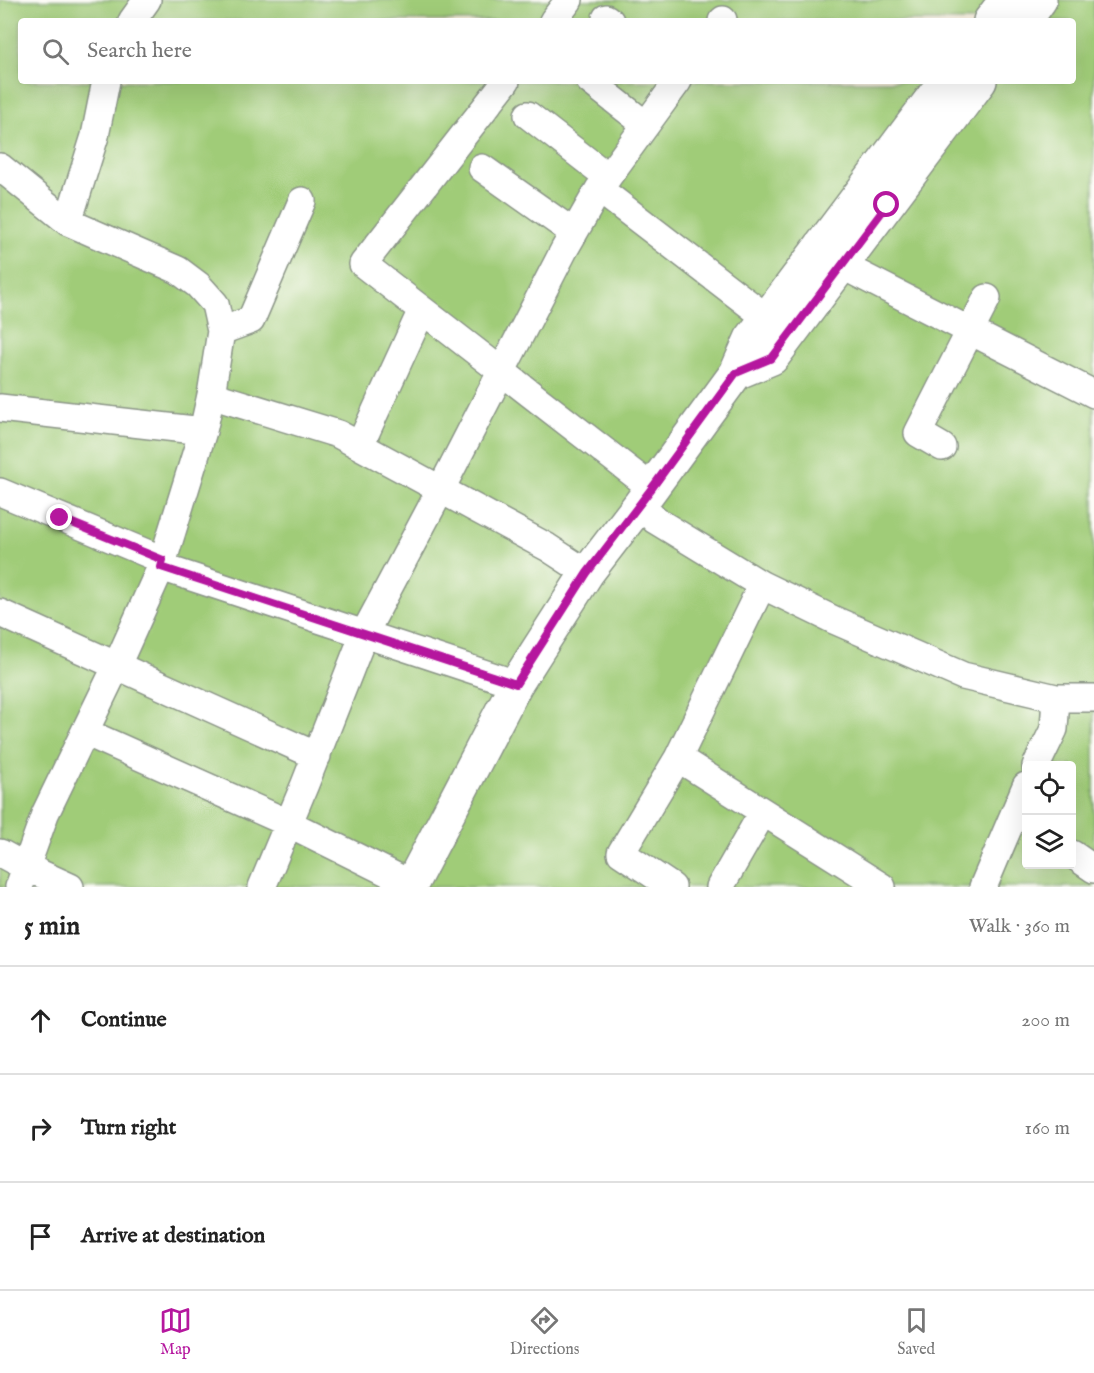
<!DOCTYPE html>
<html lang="en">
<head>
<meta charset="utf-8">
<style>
  body { margin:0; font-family:"IM FELL English",serif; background:#f6f6f6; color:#222 }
  .controls { position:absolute; right:18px; bottom:18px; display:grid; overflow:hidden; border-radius:6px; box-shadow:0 6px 24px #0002 }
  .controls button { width:54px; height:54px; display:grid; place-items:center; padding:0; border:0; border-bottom:2px solid #e0e0e0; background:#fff; color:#222; font:30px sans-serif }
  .stop { position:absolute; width:18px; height:18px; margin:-14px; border:4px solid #b5179e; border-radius:50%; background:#fff }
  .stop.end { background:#b5179e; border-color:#fff; box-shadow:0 2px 6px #0008 }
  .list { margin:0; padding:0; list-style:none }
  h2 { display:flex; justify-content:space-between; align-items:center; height:78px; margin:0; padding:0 24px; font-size:26px }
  h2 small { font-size:20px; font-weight:400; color:#767676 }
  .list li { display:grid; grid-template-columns:39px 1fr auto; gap:18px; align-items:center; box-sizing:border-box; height:108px; padding:0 24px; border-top:2px solid #e0e0e0 }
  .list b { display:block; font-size:22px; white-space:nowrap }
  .list em { font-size:20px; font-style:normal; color:#767676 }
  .icon { flex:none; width:33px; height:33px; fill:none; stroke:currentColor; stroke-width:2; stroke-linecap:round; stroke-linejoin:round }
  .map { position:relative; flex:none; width:1094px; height:887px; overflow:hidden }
  .search { position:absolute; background:#fff; box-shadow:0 6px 24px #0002; left:18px; right:18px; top:18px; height:66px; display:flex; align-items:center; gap:15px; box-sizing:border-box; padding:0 21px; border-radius:6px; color:#767676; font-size:22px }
  .sheet { height:402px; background:#fff }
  nav { display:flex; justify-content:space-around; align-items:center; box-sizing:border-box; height:84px; border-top:2px solid #e0e0e0; background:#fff; font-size:16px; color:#767676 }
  nav a { display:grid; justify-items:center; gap:3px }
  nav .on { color:#b5179e }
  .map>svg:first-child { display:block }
</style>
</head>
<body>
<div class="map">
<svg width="1094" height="887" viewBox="0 0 1094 887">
  <rect width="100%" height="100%" fill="#fdfcf7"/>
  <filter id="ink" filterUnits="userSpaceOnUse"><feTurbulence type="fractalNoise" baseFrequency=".0167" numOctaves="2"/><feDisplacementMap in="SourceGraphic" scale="12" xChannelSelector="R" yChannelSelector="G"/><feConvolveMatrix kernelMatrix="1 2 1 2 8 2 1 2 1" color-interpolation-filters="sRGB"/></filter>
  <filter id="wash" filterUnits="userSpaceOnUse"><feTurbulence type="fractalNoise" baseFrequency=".008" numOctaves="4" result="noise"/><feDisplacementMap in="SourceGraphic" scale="24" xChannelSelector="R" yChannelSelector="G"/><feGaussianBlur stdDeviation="1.35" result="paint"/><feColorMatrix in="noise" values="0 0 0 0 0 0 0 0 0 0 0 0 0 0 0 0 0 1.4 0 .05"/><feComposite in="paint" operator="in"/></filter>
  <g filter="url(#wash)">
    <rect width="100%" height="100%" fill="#f7edda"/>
    <path fill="#a0cc78" stroke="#608456" stroke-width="1.5" fill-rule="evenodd" d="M0,0H1094V887H0ZM21,21H1073V81H21ZM1026,766H1072V864H1026Z"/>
  </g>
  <g filter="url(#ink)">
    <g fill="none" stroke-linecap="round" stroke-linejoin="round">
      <defs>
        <path id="minor" d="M606,18L610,21
          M132,21L147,0
          M553,21L569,0
          M722,21L723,20
          M506,81L363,264L652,488
          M590,81L646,125
          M528,115L608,177
          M0,167L68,222L178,270L198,285L215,304L221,331L211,395L203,431L161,567L117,665L45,814L19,887
          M482,168L574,233
          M599,189L767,318
          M68,222L95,136L106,81
          M841,265L1094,394
          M221,331L251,320L302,201
          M211,395L338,434L547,547L587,573
          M0,408L203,431
          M360,445L422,310
          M942,447L918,433L987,298
          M0,492L163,560
          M640,504L655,520L762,585L834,620L963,676L1056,698H1094
          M161,567L516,684
          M0,613L317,756
          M85,732L288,823L411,884
          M678,758L882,887
          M1036,766L1054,729L1056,698
          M0,853L26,867L70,887
          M1072,854L1094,869
          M262,887L305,784L364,634L441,489L564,250L599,189L678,81
          M672,887L621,853L678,758L762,585
          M720,887L763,812
          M983,887L1026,786"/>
        <path id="major" d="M990,21L1006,0
          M1025,21L1040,0
          M736,373L772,358L980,81
          M410,887L516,684L587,573L640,504L736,373L751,339L945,81"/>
      </defs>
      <use href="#minor" stroke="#8b9587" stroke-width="30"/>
      <use href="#major" stroke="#8b9587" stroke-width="36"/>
      <use href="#minor" stroke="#fff" stroke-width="27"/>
      <use href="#major" stroke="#fff" stroke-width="33"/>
    </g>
  </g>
  <g fill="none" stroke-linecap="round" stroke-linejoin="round" filter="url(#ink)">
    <path stroke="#b5179e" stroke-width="8" d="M60,518L163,560L161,567L516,684L587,573L652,488L736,373L772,358L887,205"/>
  </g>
</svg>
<div class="controls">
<button><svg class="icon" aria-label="locate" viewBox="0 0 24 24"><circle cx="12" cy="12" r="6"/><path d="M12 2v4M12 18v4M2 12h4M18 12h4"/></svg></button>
<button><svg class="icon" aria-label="layers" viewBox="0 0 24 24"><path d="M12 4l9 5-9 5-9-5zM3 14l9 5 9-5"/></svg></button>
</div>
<div class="stop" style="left:887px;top:205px"></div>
<div class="stop end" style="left:60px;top:518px"></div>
<div class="search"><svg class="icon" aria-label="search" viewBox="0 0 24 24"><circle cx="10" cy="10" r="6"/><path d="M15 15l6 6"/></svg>Search here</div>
</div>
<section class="sheet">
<h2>5 min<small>Walk · 360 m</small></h2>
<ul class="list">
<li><svg class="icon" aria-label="ahead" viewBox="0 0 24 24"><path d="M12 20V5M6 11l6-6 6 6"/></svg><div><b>Continue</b></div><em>200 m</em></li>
<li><svg class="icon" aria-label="right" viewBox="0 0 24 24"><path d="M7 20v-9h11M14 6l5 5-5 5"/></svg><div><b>Turn right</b></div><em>160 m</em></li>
<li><svg class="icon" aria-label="arrive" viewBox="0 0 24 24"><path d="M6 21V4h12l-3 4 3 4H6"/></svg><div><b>Arrive at destination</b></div></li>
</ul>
</section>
<nav>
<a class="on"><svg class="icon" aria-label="map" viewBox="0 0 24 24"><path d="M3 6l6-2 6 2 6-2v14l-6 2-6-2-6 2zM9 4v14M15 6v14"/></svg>Map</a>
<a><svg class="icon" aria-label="directions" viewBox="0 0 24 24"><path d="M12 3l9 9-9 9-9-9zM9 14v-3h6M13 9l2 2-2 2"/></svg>Directions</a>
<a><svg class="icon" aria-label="saved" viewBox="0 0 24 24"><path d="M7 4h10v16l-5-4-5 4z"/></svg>Saved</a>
</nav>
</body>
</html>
